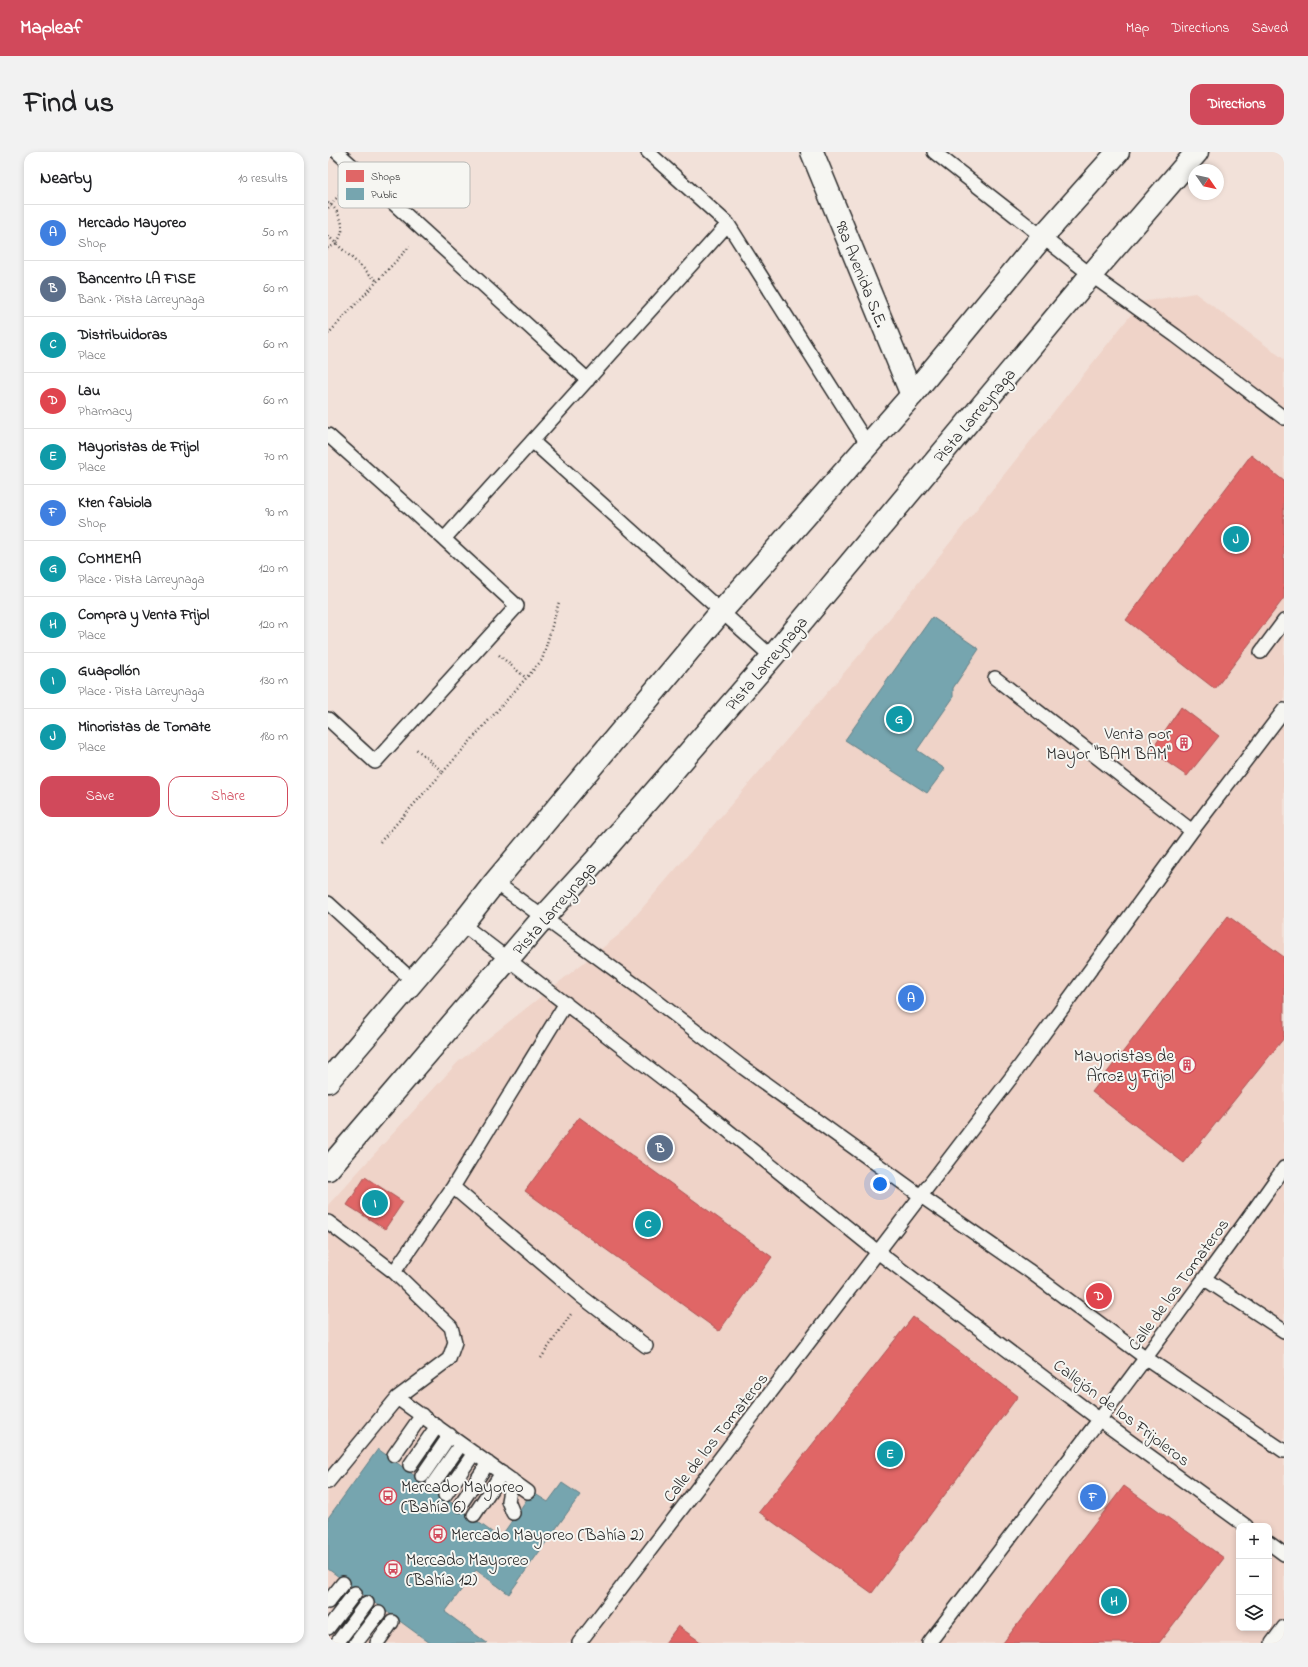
<!DOCTYPE html>
<html lang="en">
<head>
<meta charset="utf-8">
<style>
  body { margin:0; font-family:"Indie Flower",sans-serif; background:#f2f2f2; color:#202124 }
  .controls { position:absolute; right:12px; bottom:12px; display:grid; overflow:hidden; border-radius:8px; box-shadow:0 2px 6px #0003 }
  .controls button { width:36px; height:36px; display:grid; place-items:center; padding:0; border:0; border-bottom:1px solid #e0e0e0; background:#fff; color:#202124; font:20px sans-serif }
  .compass { position:absolute; left:860px; top:12px; width:36px; height:36px; border-radius:50%; background:#fff; box-shadow:0 2px 6px #0003; rotate:124deg }
  .you { position:absolute; left:552px; top:1032px; width:14px; height:14px; margin:-10px; border:3px solid #fff; border-radius:50%; background:#1a73e8; box-shadow:0 0 0 6px #1a73e833 }
  .badge { display:grid; place-items:center; width:26px; height:26px; border-radius:50%; background:#d1495b; color:#fff; font-size:13px; font-weight:700 }
  .pin { position:absolute; translate:-50% -50%; border:2px solid #fff; box-shadow:0 1px 4px #0006 }
  .list { margin:0; padding:0; list-style:none }
  h2 { display:flex; justify-content:space-between; align-items:center; height:52px; margin:0; padding:0 16px; font-size:17px }
  h2 small { font-size:13px; font-weight:400; color:#757577 }
  .list li { display:grid; grid-template-columns:26px 1fr auto; gap:12px; align-items:center; box-sizing:border-box; height:56px; padding:0 16px; border-top:1px solid #e0e0e0 }
  .list b { display:block; font-size:15px; white-space:nowrap }
  .list p { margin:0; font-size:13px; white-space:nowrap; color:#757577 }
  .list em { font-size:13px; font-style:normal; color:#757577 }
  .actions { display:flex; gap:8px; padding:12px 16px }
  .actions a { flex:1; padding:9px 0; border:1px solid #d1495b; border-radius:12px; text-align:center; font-size:14px; color:#d1495b }
  .actions .main { background:#d1495b; color:#fff }
  .icon { flex:none; width:22px; height:22px; fill:none; stroke:currentColor; stroke-width:2; stroke-linecap:round; stroke-linejoin:round }
  .map { position:relative; flex:none; width:956px; height:1491px; overflow:hidden; border-radius:12px }
  header { display:flex; align-items:center; gap:24px; box-sizing:border-box; height:56px; padding:0 20px; background:#d1495b; color:#fff }
  header strong { font-size:19px }
  nav { display:flex; gap:22px; margin-inline-start:auto; font-size:14px }
  .intro { display:flex; align-items:center; justify-content:space-between; box-sizing:border-box; height:96px; padding:0 24px }
  h1 { margin:0; font-size:28px }
  .button { padding:10px 18px; border-radius:12px; background:#d1495b; color:#fff; font-size:14px; font-weight:700 }
  main { display:flex; gap:24px; padding:0 24px }
  aside { flex:1; background:#fff; border-radius:12px; box-shadow:0 2px 6px #0003 }
  .map>svg:first-child { display:block }
</style>
</head>
<body>
<header>
<strong>Mapleaf</strong>
<nav><a>Map</a><a>Directions</a><a>Saved</a></nav>
</header>
<div class="intro"><h1>Find us</h1><a class="button">Directions</a></div>
<main>
<aside>
<h2>Nearby<small>10 results</small></h2>
<ul class="list">
<li><span class="badge" style="background:#3f7fe0">A</span><div><b>Mercado Mayoreo</b><p>Shop</p></div><em>50 m</em></li>
<li><span class="badge" style="background:#5c6f8a">B</span><div><b>Bancentro LA FISE</b><p>Bank · Pista Larreynaga</p></div><em>60 m</em></li>
<li><span class="badge" style="background:#0f9aa8">C</span><div><b>Distribuidoras</b><p>Place</p></div><em>60 m</em></li>
<li><span class="badge" style="background:#e0444e">D</span><div><b>Lau</b><p>Pharmacy</p></div><em>60 m</em></li>
<li><span class="badge" style="background:#0f9aa8">E</span><div><b>Mayoristas de Frijol</b><p>Place</p></div><em>70 m</em></li>
<li><span class="badge" style="background:#3f7fe0">F</span><div><b>Kten fabiola</b><p>Shop</p></div><em>90 m</em></li>
<li><span class="badge" style="background:#0f9aa8">G</span><div><b>COMMEMA</b><p>Place · Pista Larreynaga</p></div><em>120 m</em></li>
<li><span class="badge" style="background:#0f9aa8">H</span><div><b>Compra y Venta Frijol</b><p>Place</p></div><em>120 m</em></li>
<li><span class="badge" style="background:#0f9aa8">I</span><div><b>Guapollón</b><p>Place · Pista Larreynaga</p></div><em>130 m</em></li>
<li><span class="badge" style="background:#0f9aa8">J</span><div><b>Minoristas de Tomate</b><p>Place</p></div><em>180 m</em></li>
</ul>
<div class="actions"><a class="main">Save</a><a>Share</a></div>
</aside>
<div class="map">
<svg width="956" height="1491" viewBox="0 0 956 1491">
  <rect width="100%" height="100%" fill="#f2e1d9"/>
  <filter id="ink" filterUnits="userSpaceOnUse"><feTurbulence type="fractalNoise" baseFrequency=".025" numOctaves="2"/><feDisplacementMap in="SourceGraphic" scale="8" xChannelSelector="R" yChannelSelector="G"/><feConvolveMatrix kernelMatrix="1 2 1 2 8 2 1 2 1" color-interpolation-filters="sRGB"/></filter>
  <g filter="url(#ink)">
    <path fill="#efd3c8" fill-rule="evenodd" d="M867,141L956,207V1491H0V1053L130,910L292,782L551,480L813,150ZM911,1374H941V1476H911Z"/>
    <path fill="#e06666" stroke="#aa5454" d="M923,303L956,329V446L887,537L798,468Z
      M853,555L891,584L859,624L823,599Z
      M900,764L956,805V886L856,1011L764,940Z
      M251,965L444,1105L391,1179L197,1039Z
      M326,985L344,998L335,1008L320,995Z
      M37,1025L75,1050L57,1077L19,1053Z
      M585,1165L690,1244L544,1441L431,1360Z
      M796,1334L896,1406L831,1491H675Z
      M350,1474L374,1491H337Z"/>
    <path fill="#76a5af" stroke="#608087" d="M604,465L651,497L625,536V546L589,598L617,617L599,641L517,588Z
      M50,1297L172,1386L204,1340L220,1350L234,1331L252,1343L181,1442L148,1418L117,1460L159,1491H102L0,1417V1366Z"/>
    <g fill="none" stroke-linecap="round" stroke-linejoin="round">
      <defs>
        <path id="service" d="M9,0L260,228
          M320,0L400,72L540,293
          M606,0L763,123L848,184L956,266
          M0,283L116,387
          M204,289L444,505
          M933,500L956,469
          M667,526L864,679
          M0,567L47,610L189,454L116,387L400,72
          M167,730L313,837L413,914L593,1044L700,1118L818,1206L956,1299
          M0,751L85,829
          M134,772L351,939L551,1101L772,1268L918,1374
          M125,1035L254,1145L318,1194
          M0,1070L66,1120L123,1175L127,1190L121,1207L69,1246L0,1330
          M66,1120L125,1035L238,851
          M877,1127L956,1179
          M69,1246L200,1340
          M66,1303L94,1263
          M82,1313L109,1274
          M94,1324L122,1283
          M184,1328L180,1349L185,1361
          M105,1332L133,1292
          M117,1343L146,1301
          M132,1353L160,1311
          M146,1363L174,1321
          M941,1391L956,1402
          M0,1450L15,1431
          M0,1476L27,1441
          M9,1491L39,1451
          M28,1491L51,1461
          M49,1491L64,1470
          M251,1491L689,918L864,679L956,558
          M601,1491C721,1334 842,1177 956,1016
          M944,1491L956,1475"/>
        <path id="minor" d="M484,0L584,243"/>
        <path id="secondary" d="M0,929L134,772L167,730L393,460L584,243L715,84L790,0
          M0,1017L215,766L266,710L444,505L763,123L869,0"/>
      </defs>
      <use href="#service" stroke="#2b2b2b" stroke-width="16"/>
      <use href="#minor" stroke="#2b2b2b" stroke-width="25"/>
      <use href="#secondary" stroke="#2b2b2b" stroke-width="25"/>
      <path stroke="#2b2b2b" stroke-width="2.5" stroke-dasharray="1 3" stroke-linecap="butt" d="M0,51C8,55 16,70 14,79C13,84 10,88 9,92L0,96
        M0,56L18,35
        M0,84L49,129
        M0,182L82,94
        M171,503L198,526
        M115,620L214,508L231,450
        M52,690L115,620L87,596
        M213,1206L243,1162"/>
      <use href="#service" stroke="#f6f6f2" stroke-width="13"/>
      <use href="#minor" stroke="#f6f6f2" stroke-width="22"/>
      <use href="#secondary" stroke="#f6f6f2" stroke-width="22"/>
    </g>
  </g>
  <defs>
    <symbol id="building-ring" viewBox="-11 -11 22 22"><circle r="9.5" fill="#f6f6f2" stroke="#d1495b" stroke-width="1.5"/><path d="M-4-6H4V6H1V3H-1V6H-4ZM-2.5-4.3h1.7v1.8h-1.7ZM.8-4.3h1.7v1.8H.8ZM-2.5-1h1.7V.8h-1.7ZM.8-1h1.7V.8H.8Z" fill="#d1495b"/></symbol>
    <symbol id="bus-ring" viewBox="-11 -11 22 22"><circle r="9.5" fill="#f6f6f2" stroke="#d1495b" stroke-width="1.5"/><path d="M-5-6H5V4H4V6H2V4H-2V6H-4V4H-5ZM-3.5-4V0h7V-4ZM-3.5 1.2v1.5H-2V1.2ZM2 1.2v1.5H3.5V1.2Z" fill="#d1495b"/></symbol>
  </defs>
  <g fill-rule="evenodd">
    <use href="#building-ring" x="846" y="581" width="20" height="20"/>
    <use href="#building-ring" x="849" y="903" width="20" height="20"/>
    <use href="#bus-ring" x="50" y="1334" width="20" height="20"/>
    <use href="#bus-ring" x="100" y="1372" width="20" height="20"/>
    <use href="#bus-ring" x="55" y="1407" width="20" height="20"/>
  </g>
  <g text-anchor="middle" stroke-width="4" stroke-linejoin="round" paint-order="stroke">
    <g font-size="17" fill="#2b2b2b" stroke="#f6f6f2">
      <text transform="translate(534 122) rotate(68)" y="6">98a Avenida S.E.</text>
      <text transform="translate(646 263) rotate(-50)" y="6">Pista Larreynaga</text>
      <text transform="translate(438 511) rotate(-50)" y="6">Pista Larreynaga</text>
      <text transform="translate(226 756) rotate(-49)" y="6">Pista Larreynaga</text>
      <text transform="translate(850 1132) rotate(-54)" y="6">Calle de los Tomateros</text>
      <text transform="translate(794 1260) rotate(37)" y="6">Callejón de los Frijoleros</text>
      <text transform="translate(387 1285) rotate(-52)" y="6">Calle de los Tomateros</text>
    </g>
    <g font-size="17" fill="#2b2b2b" stroke="#f6f6f2" text-anchor="start">
      <text x="843" y="587" text-anchor="end">Venta por<tspan x="843" dy="20">Mayor "BAM BAM"</tspan></text>
      <text x="846" y="909" text-anchor="end">Mayoristas de<tspan x="846" dy="20">Arroz y Frijol</tspan></text>
      <text x="73" y="1340">Mercado Mayoreo<tspan x="73" dy="20">(Bahía 6)</tspan></text>
      <text x="123" y="1388">Mercado Mayoreo (Bahía 2)</text>
      <text x="78" y="1413">Mercado Mayoreo<tspan x="78" dy="20">(Bahía 12)</tspan></text>
    </g>
  </g>
  <rect x="10" y="10" width="132" height="46" rx="6" fill="#f6f6f2" stroke="#b9b9b6" stroke-width="1"/>
  <rect x="18" y="18" width="18" height="12" fill="#e06666"/>
  <rect x="18" y="36" width="18" height="12" fill="#76a5af"/>
  <g font-size="11" fill="#2b2b2b">
    <text x="43" y="28">Shops</text>
    <text x="43" y="46">Public</text>
  </g>
</svg>
<div class="controls">
<button>+</button>
<button>−</button>
<button><svg class="icon" aria-label="layers" viewBox="0 0 24 24"><path d="M12 4l9 5-9 5-9-5zM3 14l9 5 9-5"/></svg></button>
</div>
<svg class="compass" viewBox="-18 -18 36 36"><path d="M0-13l5 13h-10z" fill="#e53935"/><path d="M0 13l5-13h-10z" fill="#757577"/></svg>
<div class="you"></div>
<div class="pin badge" style="left:583px;top:846px;background:#3f7fe0">A</div>
<div class="pin badge" style="left:332px;top:996px;background:#5c6f8a">B</div>
<div class="pin badge" style="left:320px;top:1072px;background:#0f9aa8">C</div>
<div class="pin badge" style="left:771px;top:1144px;background:#e0444e">D</div>
<div class="pin badge" style="left:562px;top:1302px;background:#0f9aa8">E</div>
<div class="pin badge" style="left:765px;top:1345px;background:#3f7fe0">F</div>
<div class="pin badge" style="left:571px;top:567px;background:#0f9aa8">G</div>
<div class="pin badge" style="left:786px;top:1449px;background:#0f9aa8">H</div>
<div class="pin badge" style="left:47px;top:1051px;background:#0f9aa8">I</div>
<div class="pin badge" style="left:908px;top:387px;background:#0f9aa8">J</div>
</div>
</main>
</body>
</html>
